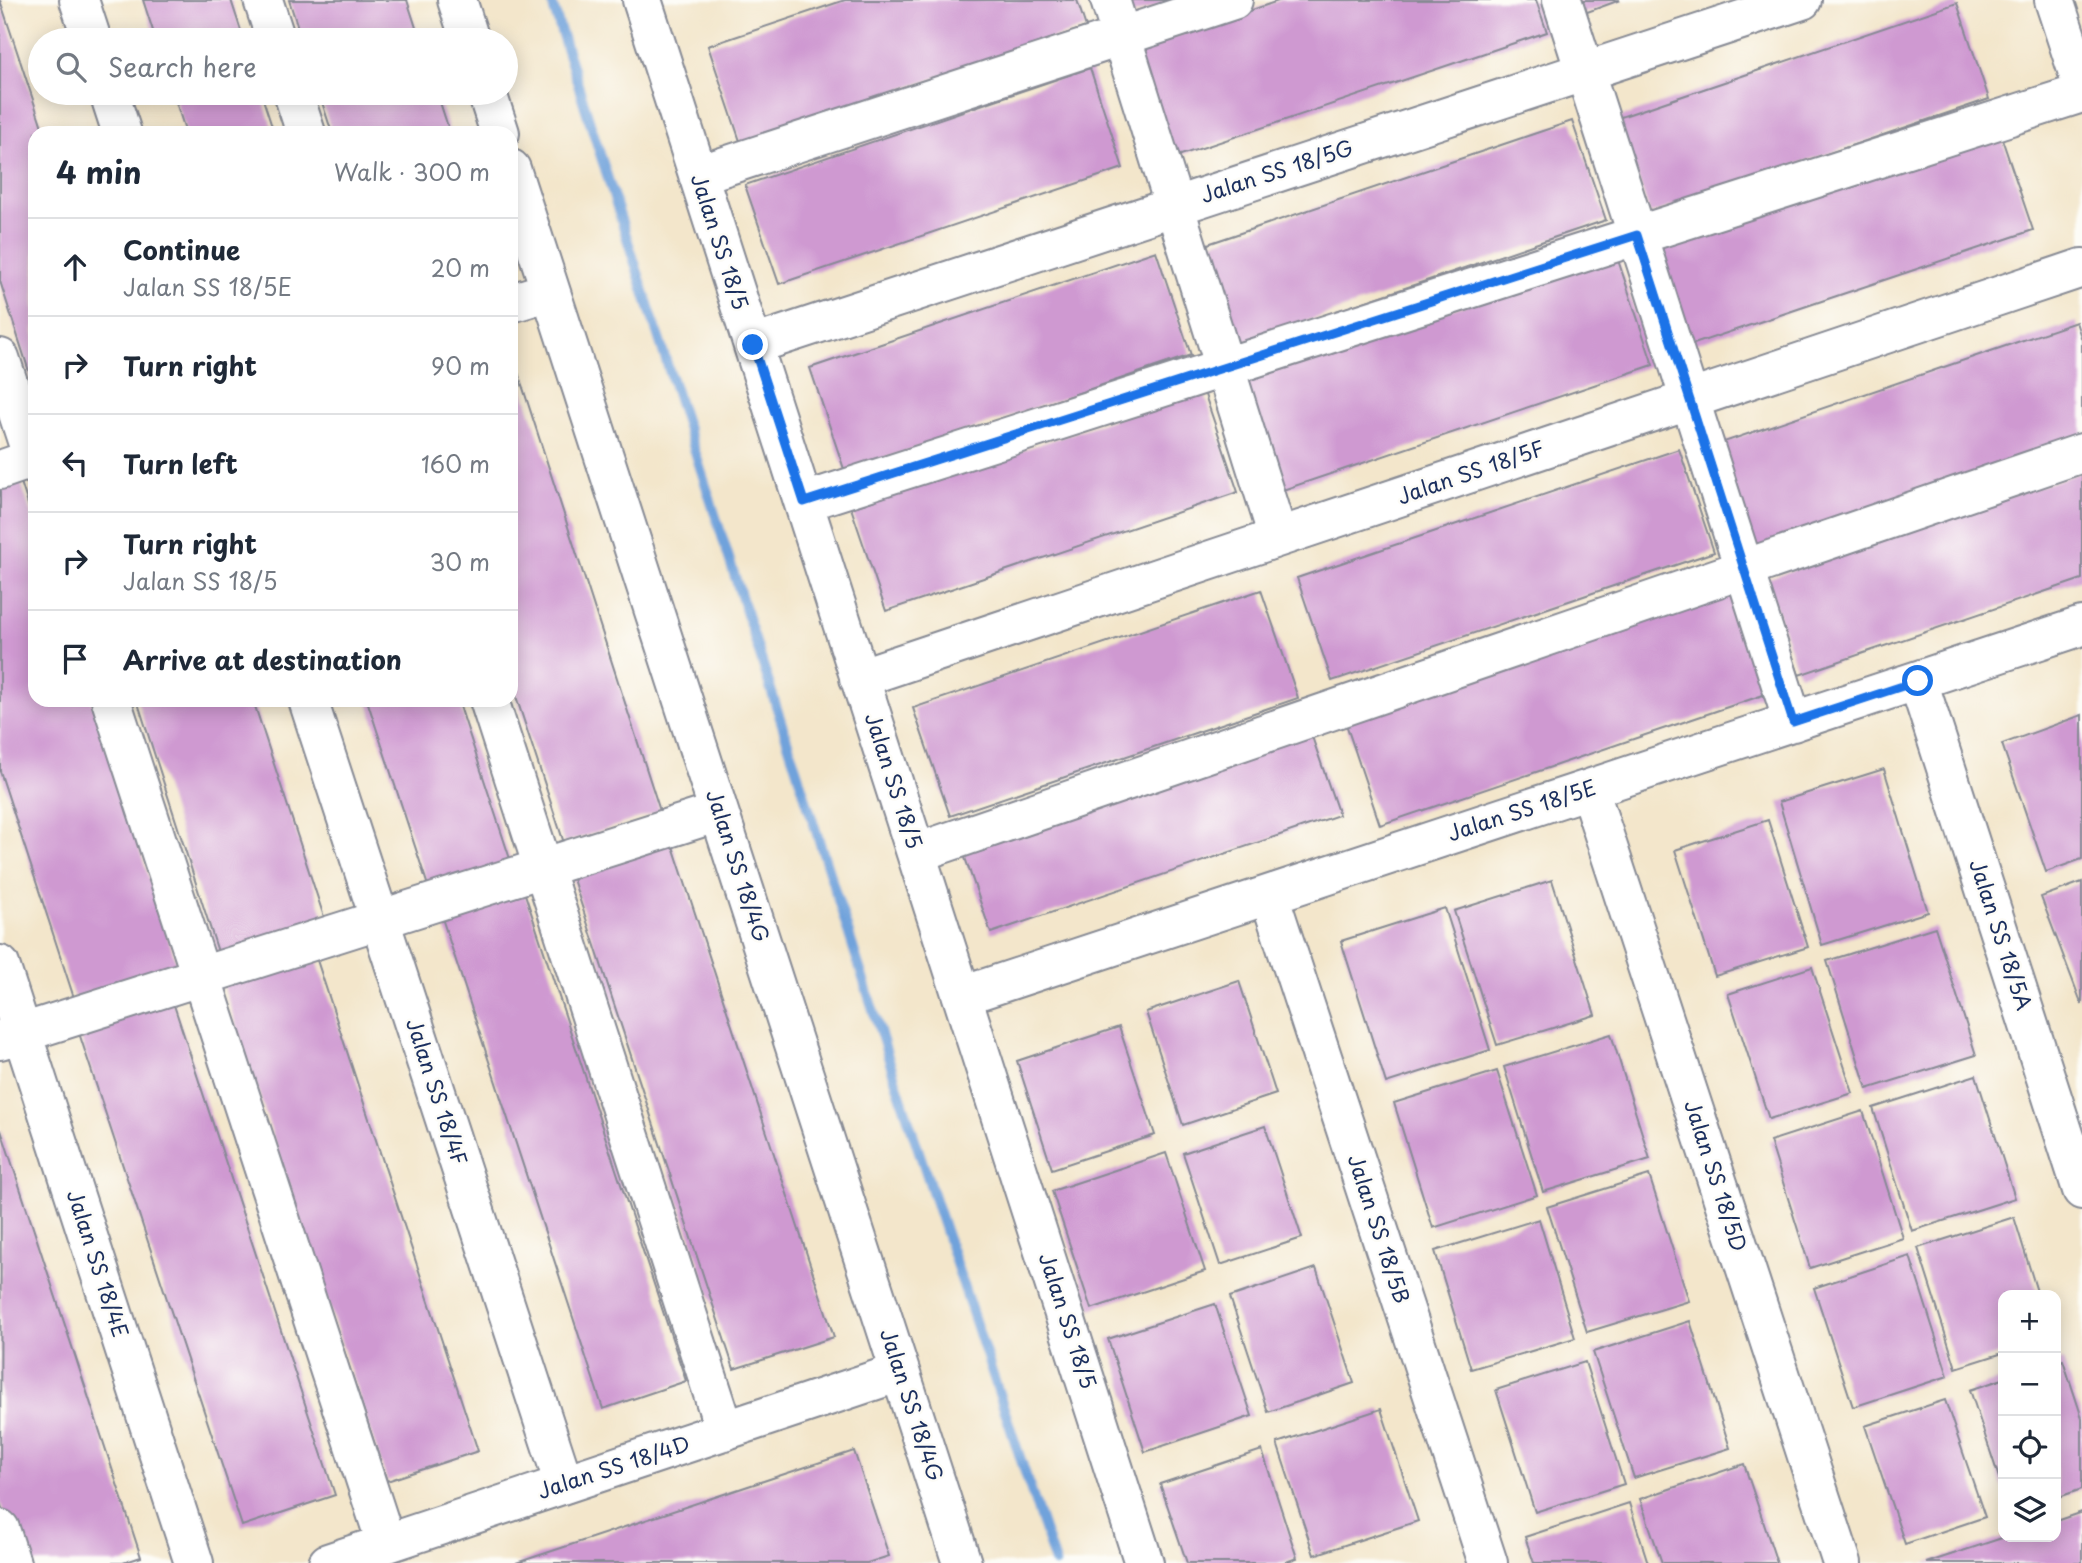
<!DOCTYPE html>
<html lang="en">
<head>
<meta charset="utf-8">
<style>
  body { margin:0; font-family:"Playpen Sans",sans-serif; background:#f6f6f7; color:#1f2937 }
  .controls { position:absolute; right:21px; bottom:21px; display:grid; overflow:hidden; border-radius:14px; box-shadow:0 4px 18px #0003 }
  .controls button { width:63px; height:63px; display:grid; place-items:center; padding:0; border:0; border-bottom:2px solid #e0e1e3; background:#fff; color:#1f2937; font:35px sans-serif }
  .stop { position:absolute; width:21px; height:21px; margin:-16px; border:5px solid #1a73e8; border-radius:50%; background:#fff }
  .stop.end { background:#1a73e8; border-color:#fff; box-shadow:0 2px 7px #0008 }
  .list { margin:0; padding:0; list-style:none }
  h2 { display:flex; justify-content:space-between; align-items:center; height:91px; margin:0; padding:0 28px; font-size:30px }
  h2 small { font-size:23px; font-weight:400; color:#747a83 }
  .list li { display:grid; grid-template-columns:46px 1fr auto; gap:21px; align-items:center; box-sizing:border-box; height:98px; padding:0 28px; border-top:2px solid #e0e1e3 }
  .list b { display:block; font-size:26px; white-space:nowrap }
  .list p { margin:0; font-size:23px; white-space:nowrap; color:#747a83 }
  .list em { font-size:23px; font-style:normal; color:#747a83 }
  .icon { flex:none; width:38px; height:38px; fill:none; stroke:currentColor; stroke-width:2; stroke-linecap:round; stroke-linejoin:round }
  .map { position:relative; flex:none; width:2082px; height:1563px; overflow:hidden }
  .search { position:absolute; background:#fff; box-shadow:0 4px 18px #0003; left:28px; top:28px; width:490px; height:77px; display:flex; align-items:center; gap:18px; box-sizing:border-box; padding:0 24px; border-radius:38px; color:#747a83; font-size:26px }
  .panel { position:absolute; background:#fff; box-shadow:0 4px 18px #0003; left:28px; top:126px; width:490px; height:581px; border-radius:21px }
  .map>svg:first-child { display:block }
</style>
</head>
<body>
<div class="map">
<svg width="2082" height="1563" viewBox="0 0 2082 1563">
  <rect width="100%" height="100%" fill="#fdfcf7"/>
  <filter id="ink" filterUnits="userSpaceOnUse"><feTurbulence type="fractalNoise" baseFrequency=".0143" numOctaves="2"/><feDisplacementMap in="SourceGraphic" scale="14" xChannelSelector="R" yChannelSelector="G"/><feConvolveMatrix kernelMatrix="1 2 1 2 8 2 1 2 1" color-interpolation-filters="sRGB"/></filter>
  <filter id="wash" filterUnits="userSpaceOnUse"><feTurbulence type="fractalNoise" baseFrequency=".00686" numOctaves="4" result="noise"/><feDisplacementMap in="SourceGraphic" scale="28" xChannelSelector="R" yChannelSelector="G"/><feGaussianBlur stdDeviation="1.57" result="paint"/><feColorMatrix in="noise" values="0 0 0 0 0 0 0 0 0 0 0 0 0 0 0 0 0 1.4 0 .05"/><feComposite in="paint" operator="in"/></filter>
  <g filter="url(#wash)">
    <rect width="100%" height="100%" fill="#f3e6cb"/>
    <g fill="none" stroke-linecap="round" stroke-linejoin="round">
      <path stroke="#6fa2db" stroke-width="10" d="M551,0L898,1088L1055,1563"/>
    </g>
    <g id="blocks">
      <path fill="#cf99d1" d="M0,0L44,133H35L34,387L0,281Z
        M143,0H231L244,40H156Z
        M289,0H407L420,40H302Z
        M845,0H1077L1086,27L741,144L708,46Z
        M1117,0H1175L1123,18Z
        M1281,0H1536L1547,32L1169,159L1132,51Z
        M1577,0H1620L1582,14Z
        M1957,3L1989,99L1650,214L1618,118Z
        M1090,68L1123,168L779,284L745,185Z
        M173,93H261L274,133H186Z
        M319,93H437L450,133H332Z
        M1572,121L1606,220L1230,347L1196,248Z
        M2000,133L2033,230L1688,346L1655,250Z
        M1156,251L1191,355L845,472L810,368Z
        M1616,254L1653,365L1274,493L1236,382Z
        M2076,322L2082,340V442L1755,552L1718,444Z
        M512,354L660,811L564,843L511,681Z
        M1203,389L1238,492L886,611L851,508Z
        M1679,449L1714,552L1332,681L1297,578Z
        M2082,472V579L1799,675L1766,579Z
        M19,476L35,526V700H91L177,965L74,998L0,771V482Z
        M1734,589L1769,693L1380,825L1345,721Z
        M1261,590L1298,698L950,816L913,708Z
        M137,700H253L325,920L219,955Z
        M367,700H458L511,862L429,889Z
        M2082,715V859L2046,872L2002,744Z
        M1308,725L1339,815L991,933L960,843Z
        M1884,769L1928,912L1822,945L1779,802Z
        M1768,820L1808,947L1715,976L1675,850Z
        M670,837L834,1337L734,1369L570,870Z
        M1552,880L1595,1015L1497,1045L1454,911Z
        M2082,882V1005L2041,897Z
        M522,885L686,1381L603,1409L440,912Z
        M1445,908L1490,1050L1386,1083L1341,941Z
        M1935,927L1976,1055L1867,1089L1827,961Z
        M314,951L478,1451L387,1481L222,982Z
        M1812,967L1853,1093L1769,1119L1728,994Z
        M1239,981L1276,1094L1183,1125L1146,1012Z
        M172,999L335,1495L242,1526L78,1030Z
        M1119,1027L1155,1135L1052,1169L1017,1061Z
        M1611,1034L1650,1159L1543,1192L1504,1067Z
        M1497,1071L1537,1195L1433,1228L1394,1103Z
        M1976,1075L2015,1198L1912,1231L1873,1108Z
        M1863,1111L1903,1238L1810,1268L1770,1141Z
        M1265,1126L1302,1238L1220,1265L1183,1153Z
        M1,1130L141,1557L123,1563H20L0,1502Z
        M1166,1153L1205,1271L1091,1309L1052,1191Z
        M1649,1175L1689,1301L1587,1332L1547,1207Z
        M2014,1217L2038,1295H2003V1353L1956,1368L1918,1248Z
        M1539,1219L1575,1338L1471,1369L1435,1251Z
        M1910,1256L1948,1376L1853,1407L1814,1288Z
        M1316,1268L1354,1383L1268,1412L1230,1297Z
        M1215,1304L1252,1416L1145,1452L1108,1339Z
        M1690,1321L1730,1448L1634,1478L1593,1352Z
        M2063,1360L2082,1418V1489L2056,1498V1362Z
        M1585,1362L1624,1484L1535,1512L1496,1390Z
        M2003,1379V1490L1970,1390Z
        M1945,1400L1985,1517L1905,1544L1865,1426Z
        M1381,1409L1418,1521L1314,1555L1277,1443Z
        M1262,1450L1297,1558L1283,1563H1187L1160,1484Z
        M854,1451L889,1556L867,1563H516Z
        M1744,1464L1777,1563H1662L1640,1499Z
        M1629,1503L1648,1563H1534L1525,1537Z
        M2082,1512V1563H1926L2005,1537H2056V1521Z"/>
    </g>
  </g>
  <g filter="url(#ink)">
    <use href="#blocks" fill-opacity="0" stroke="#878a94" stroke-width="2"/>
    <g fill="none" stroke-linecap="round" stroke-linejoin="round">
      <defs>
        <path id="minor" d="M79,0L92,40
          M263,0L276,40
          M457,0L470,40
          M642,0L1144,1563
          M1110,0L1278,537
          M1562,0L1793,722
          M2054,0L2082,85
          M109,93L122,133
          M293,93L306,133
          M487,93L500,133
          M511,169L962,1563
          M698,175L1233,0
          M511,303L550,291
          M753,345L1802,0
          M0,358L35,465
          M0,470L35,458
          M804,502L2082,93
          M859,678L2082,268
          M1918,681L2082,1190
          M111,700L386,1543
          M308,700L564,1484
          M489,700L725,1431
          M1589,789L1842,1563
          M916,853L2082,453
          M1269,895L1488,1563
          M0,965L194,1563
          M962,996L2082,626
          M0,1040L719,812
          M0,1529L11,1563
          M328,1563L900,1372"/>
      </defs>
      <use href="#minor" stroke="#878a94" stroke-width="42"/>
      <use href="#minor" stroke="#fff" stroke-width="38"/>
    </g>
  </g>
  <g fill="none" stroke-linecap="round" stroke-linejoin="round" filter="url(#ink)">
    <path stroke="#1a73e8" stroke-width="9" d="M753,345L804,502L1637,235L1793,722L1918,681"/>
  </g>
  <g text-anchor="middle" stroke-width="5" stroke-linejoin="round" paint-order="stroke">
    <g font-size="21" fill="#1b2f5e" stroke="#fdfcf7">
      <text transform="translate(1277 172) rotate(-18)" y="7">Jalan SS 18/5G</text>
      <text transform="translate(719 242) rotate(72)" y="7">Jalan SS 18/5</text>
      <text transform="translate(1471 473) rotate(-19)" y="7">Jalan SS 18/5F</text>
      <text transform="translate(893 781) rotate(72)" y="7">Jalan SS 18/5</text>
      <text transform="translate(1522 811) rotate(-18)" y="7">Jalan SS 18/5E</text>
      <text transform="translate(737 866) rotate(72)" y="7">Jalan SS 18/4G</text>
      <text transform="translate(2000 935) rotate(72)" y="7">Jalan SS 18/5A</text>
      <text transform="translate(436 1092) rotate(72)" y="7">Jalan SS 18/4F</text>
      <text transform="translate(1715 1176) rotate(72)" y="7">Jalan SS 18/5D</text>
      <text transform="translate(1378 1229) rotate(72)" y="7">Jalan SS 18/5B</text>
      <text transform="translate(97 1264) rotate(72)" y="7">Jalan SS 18/4E</text>
      <text transform="translate(1067 1321) rotate(72)" y="7">Jalan SS 18/5</text>
      <text transform="translate(911 1405) rotate(72)" y="7">Jalan SS 18/4G</text>
      <text transform="translate(614 1468) rotate(-18)" y="7">Jalan SS 18/4D</text>
    </g>
  </g>
</svg>
<div class="controls">
<button>+</button>
<button>−</button>
<button><svg class="icon" aria-label="locate" viewBox="0 0 24 24"><circle cx="12" cy="12" r="6"/><path d="M12 2v4M12 18v4M2 12h4M18 12h4"/></svg></button>
<button><svg class="icon" aria-label="layers" viewBox="0 0 24 24"><path d="M12 4l9 5-9 5-9-5zM3 14l9 5 9-5"/></svg></button>
</div>
<div class="stop" style="left:1918px;top:681px"></div>
<div class="stop end" style="left:753px;top:345px"></div>
<div class="search"><svg class="icon" aria-label="search" viewBox="0 0 24 24"><circle cx="10" cy="10" r="6"/><path d="M15 15l6 6"/></svg>Search here</div>
<section class="panel">
<h2>4 min<small>Walk · 300 m</small></h2>
<ul class="list">
<li><svg class="icon" aria-label="ahead" viewBox="0 0 24 24"><path d="M12 20V5M6 11l6-6 6 6"/></svg><div><b>Continue</b><p>Jalan SS 18/5E</p></div><em>20 m</em></li>
<li><svg class="icon" aria-label="right" viewBox="0 0 24 24"><path d="M7 20v-9h11M14 6l5 5-5 5"/></svg><div><b>Turn right</b></div><em>90 m</em></li>
<li><svg class="icon" aria-label="left" viewBox="0 0 24 24"><path d="M17 20v-9H6M10 6l-5 5 5 5"/></svg><div><b>Turn left</b></div><em>160 m</em></li>
<li><svg class="icon" aria-label="right" viewBox="0 0 24 24"><path d="M7 20v-9h11M14 6l5 5-5 5"/></svg><div><b>Turn right</b><p>Jalan SS 18/5</p></div><em>30 m</em></li>
<li><svg class="icon" aria-label="arrive" viewBox="0 0 24 24"><path d="M6 21V4h12l-3 4 3 4H6"/></svg><div><b>Arrive at destination</b></div></li>
</ul>
</section>
</div>
</body>
</html>
